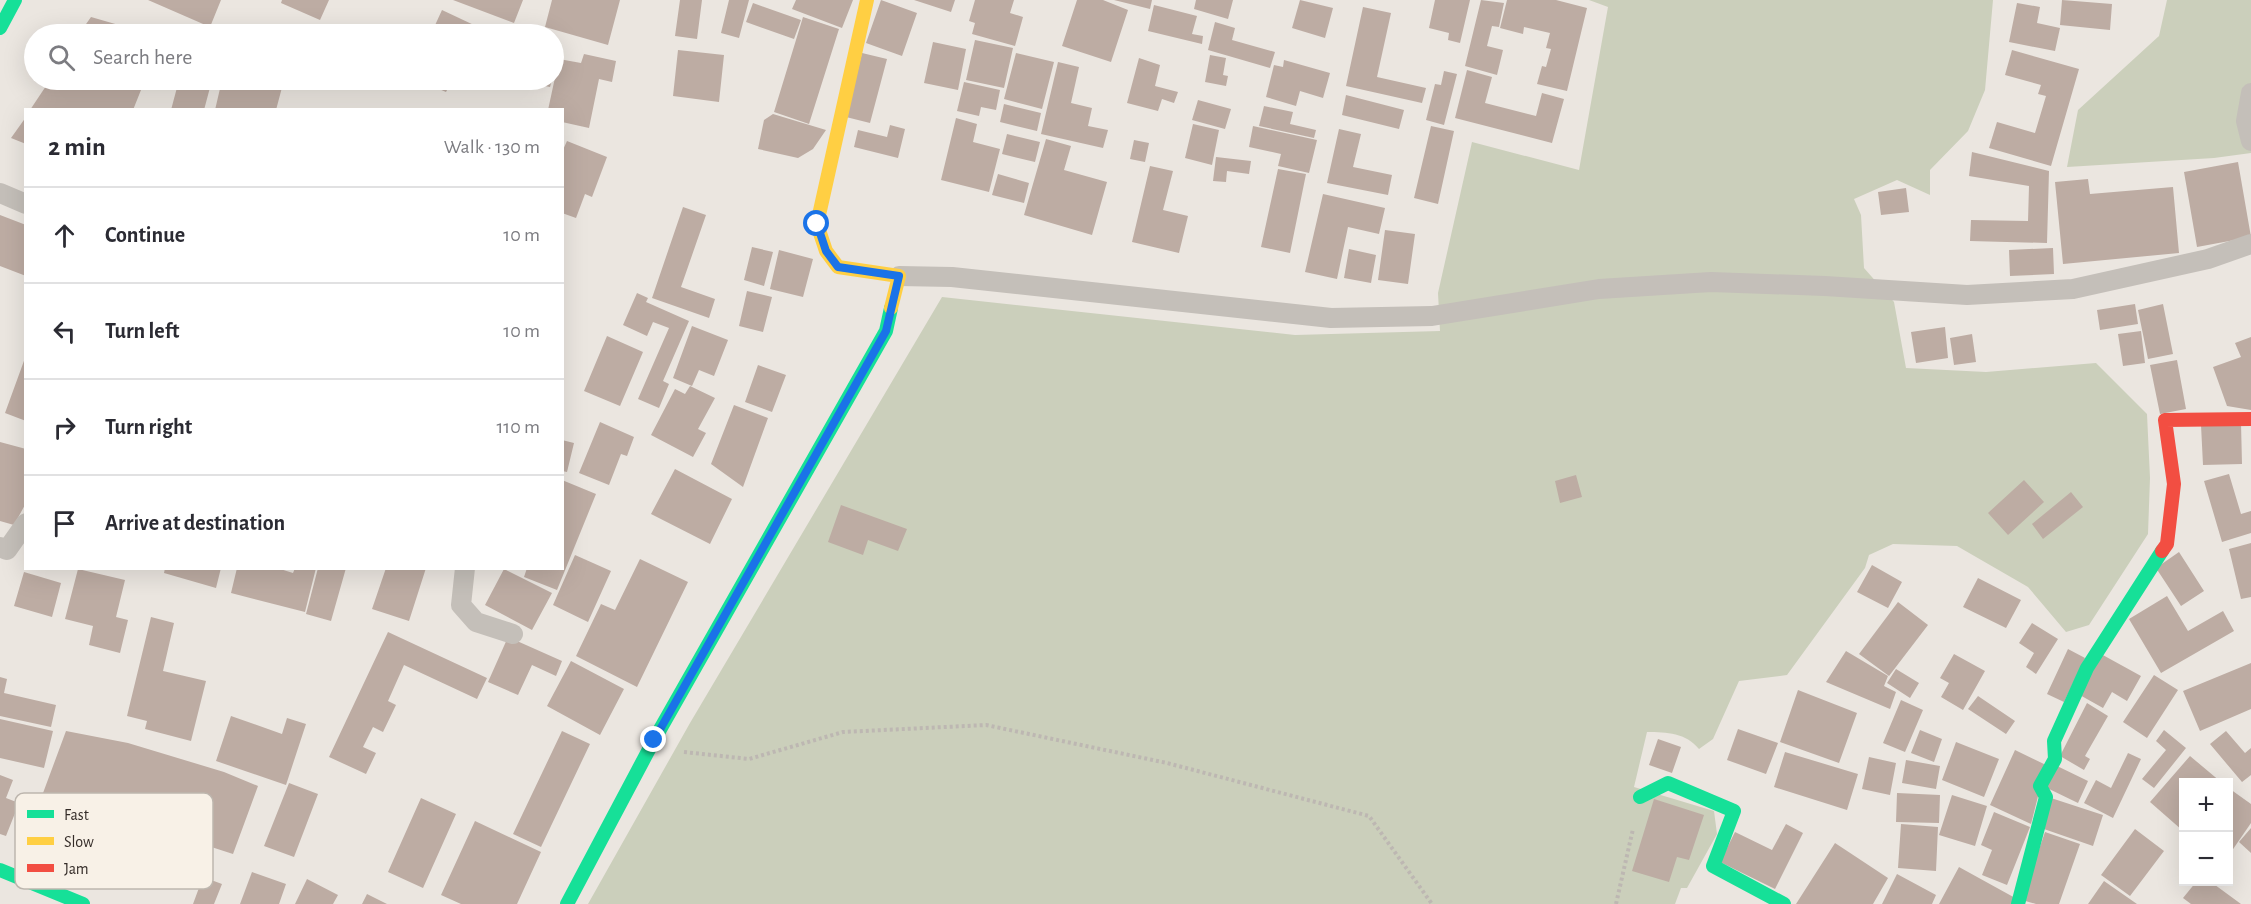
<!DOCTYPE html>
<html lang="en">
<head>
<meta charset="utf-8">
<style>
  body { margin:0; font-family:"Alegreya Sans",sans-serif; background:#f2f2f3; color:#2b2b33 }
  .controls { position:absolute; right:18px; bottom:18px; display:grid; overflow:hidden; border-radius:0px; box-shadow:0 6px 24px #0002 }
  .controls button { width:54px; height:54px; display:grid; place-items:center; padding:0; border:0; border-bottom:2px solid #e1e1e2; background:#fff; color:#2b2b33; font:30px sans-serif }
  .stop { position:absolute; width:18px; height:18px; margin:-14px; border:4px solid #1a73e8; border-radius:50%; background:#fff }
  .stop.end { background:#1a73e8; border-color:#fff; box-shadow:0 2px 6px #0008 }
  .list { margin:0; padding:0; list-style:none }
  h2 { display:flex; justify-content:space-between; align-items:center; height:78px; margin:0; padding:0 24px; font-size:26px }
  h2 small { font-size:20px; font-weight:400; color:#7c7c81 }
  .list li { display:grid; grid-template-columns:39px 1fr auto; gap:18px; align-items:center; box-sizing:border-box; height:96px; padding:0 24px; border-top:2px solid #e1e1e2 }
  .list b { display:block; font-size:22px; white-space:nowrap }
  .list em { font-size:20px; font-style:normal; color:#7c7c81 }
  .icon { flex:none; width:33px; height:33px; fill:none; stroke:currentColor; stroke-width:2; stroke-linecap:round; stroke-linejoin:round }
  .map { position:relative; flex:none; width:2251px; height:904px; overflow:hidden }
  .search { position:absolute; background:#fff; box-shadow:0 6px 24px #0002; left:24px; top:24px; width:540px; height:66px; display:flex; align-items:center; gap:15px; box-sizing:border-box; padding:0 21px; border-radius:33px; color:#7c7c81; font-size:22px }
  .panel { position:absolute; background:#fff; box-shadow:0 6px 24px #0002; left:24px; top:108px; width:540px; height:462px; border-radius:0px }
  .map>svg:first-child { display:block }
</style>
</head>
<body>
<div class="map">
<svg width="2251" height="904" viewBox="0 0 2251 904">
  <rect width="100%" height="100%" fill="#ebe6e0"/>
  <path fill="#cbcfbb" d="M1589,0H1993L1985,90L1968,131L1930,170V195L1897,180L1854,199L1861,215L1864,268L1894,302L1906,368L1986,372L2096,363L2147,414L2150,478L2148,534L2089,625L2066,632L2028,587L1957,546L1893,544L1869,555L1865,568L1787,675L1739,681L1713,739L1699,749C1686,733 1667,732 1647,732L1634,787L1714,811L1717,834L1687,888H1681L1675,904H588L690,723L942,297L1295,335L1440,331L1438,293L1472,142L1579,170L1608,7Z
    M2167,0H2251V153L2214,158L2067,167L2078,110L2159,36Z"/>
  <path fill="#bdaca3" d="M148,0H221L210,27Z
    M282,0H329L320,20L281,3Z
    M453,0H523L514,23Z
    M552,0H620L608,45L545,27Z
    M680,0H702L697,39L675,36Z
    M729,0H749L739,38L721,33Z
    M796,0H853L842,28L792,9Z
    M881,0L917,13L902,56L866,43Z
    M914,0H955L951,12Z
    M975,0H1014L1010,13L1023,17L1015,46L972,34L975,23L969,21Z
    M1077,0H1103L1128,10L1111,62L1062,46Z
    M1114,0H1152L1150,9Z
    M1196,0H1233L1228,19L1194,9Z
    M1300,0L1333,8L1325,38L1292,28Z
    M1435,0H1470L1460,43L1448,40L1449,33L1429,28Z
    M1481,0L1504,3L1499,27L1492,26L1487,46L1503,50L1497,75L1465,66Z
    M1507,0H1556L1587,8L1567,91L1537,84L1542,66L1546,67L1551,49L1546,48L1550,33L1524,27L1523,34L1500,28Z
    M2062,0L2112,4L2110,30L2060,25Z
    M753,3L801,20L794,39L746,22Z
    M2017,3L2040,7L2037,23L2060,28L2055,51L2009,42Z
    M1154,5L1197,16L1192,34L1203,36L1202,44L1148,31Z
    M1363,7L1391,13L1377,77L1426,88L1422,103L1346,86Z
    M442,10L476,26L472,34H431Z
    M91,17L150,34H79Z
    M803,17L839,29L809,124L774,112Z
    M1215,22L1235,28L1232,40L1275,52L1270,68L1208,50Z
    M193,24L224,32V34H191Z
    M975,40L1013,48L1004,88L966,80Z
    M933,42L966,49L958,90L924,83Z
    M678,50L724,55L719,102L673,96Z
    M2012,50L2079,69L2051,166L1989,148L1997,122L2035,133L2046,96L2038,94L2041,85L2005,75Z
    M862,53L887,59L870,123L846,117Z
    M1016,53L1054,62L1042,109L1004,99Z
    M584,54L616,61L612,82L599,79L589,128L562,122V110H548L559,59L581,63Z
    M1210,55L1226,58L1223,75L1228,76L1226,86L1205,82Z
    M1139,58L1160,65L1155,86L1178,92L1174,103L1162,99L1158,111L1127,103Z
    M1284,60L1330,73L1323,98L1300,91L1296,106L1266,97L1274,65L1283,67Z
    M1058,62L1079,67L1071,103L1092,108L1088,126L1108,130L1103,148L1041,134Z
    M1467,70L1492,77L1485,103L1536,116L1542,93L1564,99L1552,143L1455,118Z
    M1444,71L1457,74L1444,125L1426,120L1435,84L1441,85Z
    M50,80H145L133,110H30Z
    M179,80H212L204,110H171Z
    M222,80H284L276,110H215Z
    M418,80H452L446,92Z
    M515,80H552L550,87Z
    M964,82L1000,90L996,110L981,107L979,116L957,111Z
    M1346,95L1404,110L1399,129L1342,115Z
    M1198,100L1231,109L1225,129L1192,120Z
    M1004,104L1041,113L1037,131L1000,122Z
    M1264,106L1293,112L1290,124L1316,130L1314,138L1259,126Z
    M773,114L826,130L813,149L798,158L758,149L764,120Z
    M26,117V144L11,138Z
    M956,118L977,124L973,142L1000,149L989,192L941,180Z
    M1193,124L1219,130L1212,165L1185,158Z
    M890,125L905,129L898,158L854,147L858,130L887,137Z
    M1253,126L1317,140L1309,173L1278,166L1281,154L1249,147Z
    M1431,126L1454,131L1438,204L1414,198Z
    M1339,129L1361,134L1353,167L1392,175L1388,195L1327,183Z
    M1007,134L1040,142L1035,162L1002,154Z
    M1046,139L1071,146L1064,170L1107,182L1092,235L1024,215Z
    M1134,140L1149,143L1145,162L1130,159Z
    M567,141L607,157L592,197L585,194L576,218L562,213V152Z
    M1972,152L2049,171L2047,243L1970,241L1971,220L2028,221L2029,186L1969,176Z
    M1216,157L1251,161L1249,174L1227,171L1226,182L1213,181Z
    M2238,162L2251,237L2197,247L2184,172Z
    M1150,166L1173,171L1163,210L1188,216L1179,253L1132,242Z
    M1278,169L1306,174L1290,253L1261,247Z
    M998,174L1029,183L1024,203L992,195Z
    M2088,179L2090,194L2173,187L2179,253L2063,264L2055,182Z
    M1906,188L1909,212L1881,215L1878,192Z
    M1323,194L1385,208L1379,234L1348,227L1337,279L1305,272Z
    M683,207L706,215L681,287L715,299L709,318L652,298Z
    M0,215L26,225V276L0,266Z
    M1385,230L1415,234L1408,284L1378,280Z
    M752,247L773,252L764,286L744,280Z
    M2053,248L2054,274L2010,276L2009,250Z
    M1349,249L1376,255L1371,283L1344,278Z
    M779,250L813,259L803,297L770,289Z
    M747,291L772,297L763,332L739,326Z
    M637,293L648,298L646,302L689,321L663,381L669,384L659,408L638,399L669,328L653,322L647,336L623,325Z
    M2135,304L2138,324L2100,330L2097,310Z
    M2163,304L2173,354L2148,359L2138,310Z
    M692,326L728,340L714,376L699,370L692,386L673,378Z
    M1945,327L1948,358L1916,363L1911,332Z
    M2141,331L2145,363L2123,366L2118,334Z
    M1972,334L1976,362L1954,365L1950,338Z
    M607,336L643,352L620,406L584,391Z
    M2251,337V410L2227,406L2213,367L2241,357L2235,343Z
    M25,358H26V421L5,413Z
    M2177,360L2186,409L2160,414L2150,365Z
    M758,365L786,375L772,412L745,402Z
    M690,386L715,398L698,429L706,433L693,457L651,435L675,389L685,394Z
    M734,405L768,418L743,487L711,464Z
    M600,422L634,437L627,456L621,454L609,485L579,473Z
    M2241,423L2242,464L2203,465L2201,425Z
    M562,440L574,443L567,472L562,471Z
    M0,442L26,449V503L14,525L0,521Z
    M675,469L732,499L710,544L651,514Z
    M2229,474L2241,514L2251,511V533L2222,542L2204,481Z
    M1576,475L1582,497L1560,503L1555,481Z
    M562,480L596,494L557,590L524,577L527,568H562Z
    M2024,480L2044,502L2008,535L1988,513Z
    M2071,492L2083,507L2043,539L2032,524Z
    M841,505L907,529L898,551L868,540L863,555L828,542Z
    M2251,543V597L2241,599L2229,549Z
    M2179,552L2204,591L2181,606L2156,568Z
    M575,555L611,571L588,622L553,605Z
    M640,559L688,582L637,687L576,656L601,604L615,610Z
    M1872,565L1902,582L1888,608L1857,592Z
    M165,568H221L216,588L164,573Z
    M237,568H277L293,573L295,568H316L305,612L231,593Z
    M318,568H346L331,621L306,614Z
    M386,568H426L409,621L372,609Z
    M78,569L125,580L116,617L128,620L120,653L89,645L93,626L65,619Z
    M504,569L552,593L532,630L485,605Z
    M24,572L61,583L52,617L14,606Z
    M1978,578L2021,600L2006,628L1963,607Z
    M2167,596L2188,631L2223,611L2234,631L2161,673L2129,619Z
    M1898,602L1928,625L1889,676L1859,654Z
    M151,617L174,623L163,671L206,681L191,741L145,729L147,721L127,716Z
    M2032,623L2058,639L2036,674L2026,667L2034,653L2019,643Z
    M388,632L487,678L477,699L404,665L388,701L396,705L383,732L373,727L363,747L376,753L366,774L329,757Z
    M508,637L562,661L556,676L532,665L518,695L488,682Z
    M2068,649L2085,658L2064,702L2047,694Z
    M1846,651L1888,676L1884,686L1896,692L1890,709L1826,682Z
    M1954,654L1985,671L1963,710L1941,697L1949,683L1940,678Z
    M2101,654L2141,676L2127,701L2112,692L2103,708L2078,694Z
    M571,661L624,689L600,735L547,706Z
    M2251,663V709L2200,731L2183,691Z
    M1896,669L1919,683L1910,698L1887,683Z
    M2154,675L2178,690L2147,738L2123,722Z
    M0,677L7,679L4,693L56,705L51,727L0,716Z
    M1798,690L1857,713L1839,763L1780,742Z
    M1978,696L2015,721L2006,734L1968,709Z
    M1901,700L1923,710L1905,752L1883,743Z
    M2087,703L2108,716L2085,756L2090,759L2084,770L2060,756Z
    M231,716L282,734L287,718L306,724L286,785L216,761Z
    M0,719L53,731L44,768L0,758Z
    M1738,729L1778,743L1766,774L1727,760Z
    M1920,730L1942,739L1934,762L1911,753Z
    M2164,730L2186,748L2154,788L2142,779L2166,750L2156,741Z
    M66,731L128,743L224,772L258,786L233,854L103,812L83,869L23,847Z
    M562,731L590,744L541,847L513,834Z
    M2226,731L2245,753L2251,748V775L2242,782L2210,744Z
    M1658,739L1681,747L1672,773L1649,765Z
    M1956,742L1999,759L1984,797L1942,780Z
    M2015,750L2046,765L2031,824L1990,805Z
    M1785,752L1858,774L1847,810L1774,787Z
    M2128,753L2141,759L2113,818L2084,803L2096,780L2111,788Z
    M2190,756L2221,782H2184V828L2182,830L2150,802Z
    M1869,757L1896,763L1890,795L1862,789Z
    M1906,760L1940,766L1936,789L1902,783Z
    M2055,765L2088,781L2078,803L2045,787Z
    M0,775L13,780L6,798L19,803L6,836L0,834Z
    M289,783L318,794L294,857L264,846Z
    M2230,789L2251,804V823L2229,855Z
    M1897,793L1940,795L1939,823L1896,822Z
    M1952,795L1987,806L1975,846L1939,835Z
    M421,798L456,814L423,888L388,872Z
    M2051,798L2103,815L2093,846L2041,828Z
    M1654,799L1704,815L1689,860L1677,857L1669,882L1632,871Z
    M1994,812L2030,827L2007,885L1982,875L1992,850L1981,845Z
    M475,821L541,852L517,904H461L441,895Z
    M1786,824L1803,833L1775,889L1720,862L1735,832L1772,850Z
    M1901,824L1938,827L1936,871L1898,868Z
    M2251,828V853L2239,842Z
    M2135,829L2164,851L2130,896L2101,875Z
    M2045,832L2080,844L2059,904H2036L2022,900Z
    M1835,843L1888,878L1873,904H1796Z
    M1959,867L2017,899L2014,904H1939Z
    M252,872L286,884L279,904H240Z
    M1897,874L1936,895L1932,904H1882Z
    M203,877L222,884L214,904H193Z
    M307,879L338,895L333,904H295Z
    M2104,881L2137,904H2088Z
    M2196,882H2211L2241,904H2191L2183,898Z
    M367,894L387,904H362Z"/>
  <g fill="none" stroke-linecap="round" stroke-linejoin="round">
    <path stroke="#bdb7b2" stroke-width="4" stroke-dasharray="3 3" stroke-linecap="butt" d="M684,752L749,759L843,732L986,725L1167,763L1369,816L1432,904
      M1616,904L1633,829"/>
    <path stroke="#c4bfb9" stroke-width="20" d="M2251,93L2246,121L2251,141
      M0,193L26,204
      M899,276L952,277L1331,318L1432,316L1599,289L1711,282L1825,286L1967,295L2073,289L2208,259L2251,244
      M0,547L7,550L26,523
      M465,568L461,605L476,622L513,634"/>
    <path stroke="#16e098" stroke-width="14" d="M0,28L15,0
      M1640,797L1668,783L1734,811L1713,866L1784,904
      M0,870L83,904
      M567,904L654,740L886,331L891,308
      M2018,904L2046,797L2040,786L2055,759L2054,741L2087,668L2162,551"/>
    <path stroke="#ffcf43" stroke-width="14" d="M867,0L817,224L826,251L838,267L899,276L891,308"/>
    <path stroke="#f24e42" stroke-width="14" d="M2162,551L2167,544L2174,484L2165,420L2251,419"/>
  </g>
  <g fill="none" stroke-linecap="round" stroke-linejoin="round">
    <path stroke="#1a73e8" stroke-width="8" d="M654,740L886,331L899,276L838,267L826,251L817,224"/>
  </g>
  <rect x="15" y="793" width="198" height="96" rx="9" fill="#f8f1e7" stroke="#bdb6ae" stroke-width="1.5"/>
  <rect x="27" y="810" width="27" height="8" fill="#16e098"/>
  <rect x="27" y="837" width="27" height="8" fill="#ffcf43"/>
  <rect x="27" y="864" width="27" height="8" fill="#f24e42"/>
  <g font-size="16" fill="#342c28">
    <text x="64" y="820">Fast</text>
    <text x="64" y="847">Slow</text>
    <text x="64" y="874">Jam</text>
  </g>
</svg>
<div class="controls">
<button>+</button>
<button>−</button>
</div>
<div class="stop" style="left:817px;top:224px"></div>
<div class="stop end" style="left:654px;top:740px"></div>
<div class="search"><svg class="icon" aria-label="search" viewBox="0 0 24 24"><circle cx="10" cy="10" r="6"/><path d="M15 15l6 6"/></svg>Search here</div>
<section class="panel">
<h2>2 min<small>Walk · 130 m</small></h2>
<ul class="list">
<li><svg class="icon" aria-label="ahead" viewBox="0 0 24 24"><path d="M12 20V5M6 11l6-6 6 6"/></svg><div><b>Continue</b></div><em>10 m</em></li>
<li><svg class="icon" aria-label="left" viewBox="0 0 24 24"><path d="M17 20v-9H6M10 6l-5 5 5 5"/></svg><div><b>Turn left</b></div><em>10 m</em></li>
<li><svg class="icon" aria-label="right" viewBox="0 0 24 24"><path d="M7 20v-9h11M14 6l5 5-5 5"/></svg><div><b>Turn right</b></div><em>110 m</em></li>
<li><svg class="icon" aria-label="arrive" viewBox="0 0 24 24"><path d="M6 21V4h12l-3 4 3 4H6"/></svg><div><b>Arrive at destination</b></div></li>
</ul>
</section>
</div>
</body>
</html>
